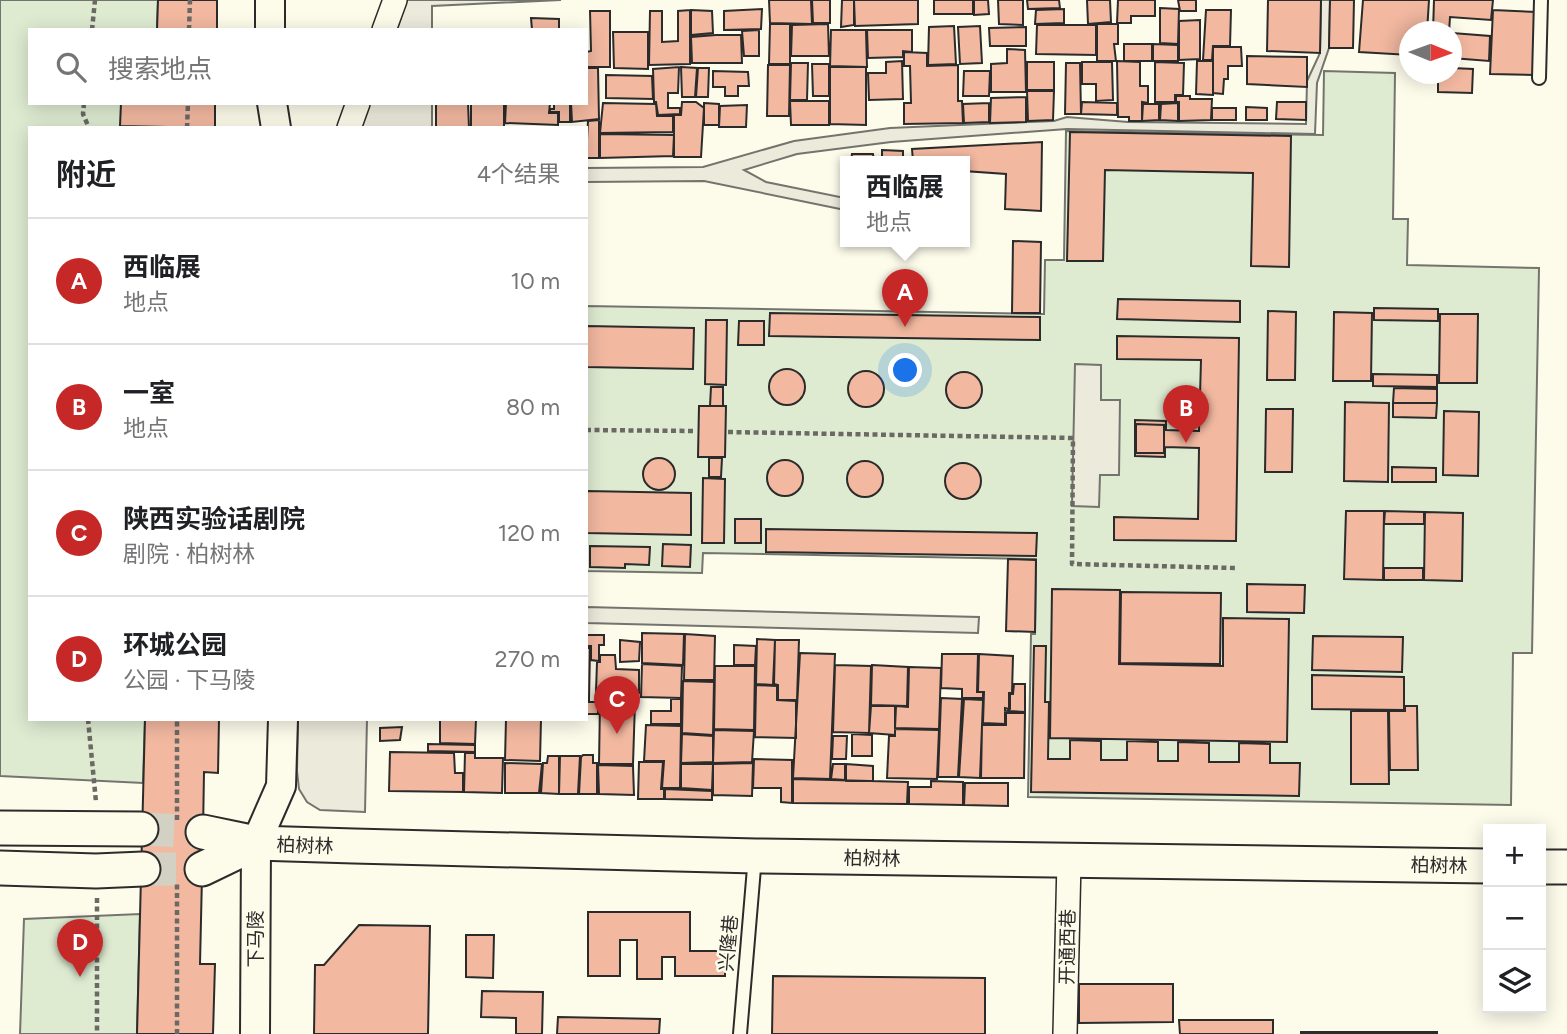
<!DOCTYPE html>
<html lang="zh">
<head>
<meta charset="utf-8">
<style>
  body { margin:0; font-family:Figtree,"Noto Sans SC",sans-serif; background:#f2f2f2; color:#202124 }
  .controls { position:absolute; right:21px; bottom:21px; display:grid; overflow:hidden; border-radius:0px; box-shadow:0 4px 18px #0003 }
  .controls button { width:63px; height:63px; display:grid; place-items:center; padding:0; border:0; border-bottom:2px solid #e0e0e0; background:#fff; color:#202124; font:35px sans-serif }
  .compass { position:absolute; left:1399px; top:21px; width:63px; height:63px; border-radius:50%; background:#fff; box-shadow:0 4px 18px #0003; rotate:91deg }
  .you { position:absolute; left:906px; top:371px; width:24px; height:24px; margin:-18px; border:5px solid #fff; border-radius:50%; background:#1a73e8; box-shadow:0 0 0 10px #1a73e833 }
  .badge { display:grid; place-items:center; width:46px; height:46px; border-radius:50%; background:#c62828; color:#fff; font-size:23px; font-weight:700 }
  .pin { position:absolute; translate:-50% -58px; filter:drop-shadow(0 2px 4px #0008) }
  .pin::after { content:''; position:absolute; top:37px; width:24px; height:21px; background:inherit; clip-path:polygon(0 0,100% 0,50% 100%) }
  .popup { position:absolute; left:840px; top:156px; width:130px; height:91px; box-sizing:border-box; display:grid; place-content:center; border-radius:0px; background:#fff; filter:drop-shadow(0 2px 5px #0005); font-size:23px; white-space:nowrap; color:#757577 }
  .popup b { font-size:26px; color:#202124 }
  .popup::after { content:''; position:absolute; left:50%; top:100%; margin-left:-14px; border:14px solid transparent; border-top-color:#fff }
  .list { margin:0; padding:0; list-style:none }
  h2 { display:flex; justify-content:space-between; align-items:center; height:91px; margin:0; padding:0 28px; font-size:30px }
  h2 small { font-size:23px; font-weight:400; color:#757577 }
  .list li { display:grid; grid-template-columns:46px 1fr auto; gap:21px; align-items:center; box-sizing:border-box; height:126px; padding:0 28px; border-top:2px solid #e0e0e0 }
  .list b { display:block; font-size:26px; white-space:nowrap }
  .list p { margin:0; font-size:23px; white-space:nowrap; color:#757577 }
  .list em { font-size:23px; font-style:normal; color:#757577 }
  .icon { flex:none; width:38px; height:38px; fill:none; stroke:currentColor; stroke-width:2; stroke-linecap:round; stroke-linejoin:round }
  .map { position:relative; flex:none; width:1567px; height:1034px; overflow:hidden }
  .search { position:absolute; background:#fff; box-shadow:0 4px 18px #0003; left:28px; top:28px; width:560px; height:77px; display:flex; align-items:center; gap:18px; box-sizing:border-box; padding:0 24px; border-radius:0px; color:#757577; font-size:26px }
  .panel { position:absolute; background:#fff; box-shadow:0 4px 18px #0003; left:28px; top:126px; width:560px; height:595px; border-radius:0px }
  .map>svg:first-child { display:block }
</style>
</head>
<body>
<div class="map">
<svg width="1567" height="1034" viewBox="0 0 1567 1034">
  <rect width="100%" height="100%" fill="#fdfbea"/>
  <path fill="#deebd1" stroke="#74746e" stroke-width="2" d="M0,0H158L157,30H30V103H121V126L159,127L30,128V719H145L143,783L0,776Z
    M1324,71L1395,73L1393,219H1408L1407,265L1539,268L1532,653H1513L1511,805L1028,797L1031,634H1035L1036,559L703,553L702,573L586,571V306L1044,314L1045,260H1064L1066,131L1323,135Z
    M140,914L137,1034H20L24,919Z"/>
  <path fill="#eceadb" stroke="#74746e" stroke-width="2" d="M406,0H561L432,6V30H397Z
    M1321,0H1330L1329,48L1317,83L1315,134L1067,129L891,142L797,154L744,170L766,182L845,198V210L704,181L586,182V168L703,167L794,141L890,128L1054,121L1067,117L1128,122L1306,124L1307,81L1320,53Z
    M370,103H432V128H361Z
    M1075,364L1101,365V400H1120L1119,475H1100L1099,507L1072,506Z
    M586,607L979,617L978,633L586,623Z
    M298,719H367L365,812L320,810L307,802L299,789L297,771Z"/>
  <path fill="#f2b8a0" stroke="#2b2b2b" stroke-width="2" d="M158,0H217V30H157Z
    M769,0H811L812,24L770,23Z
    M812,0H830V23H813Z
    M842,0H854V25L841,27Z
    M854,0H918V24L855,26Z
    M934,0H973V14H934Z
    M974,0H988L989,14L974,15Z
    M998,0H1023V25L999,24Z
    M1027,0H1059L1060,8L1028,9Z
    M1087,0H1110L1111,22L1088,24Z
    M1118,0H1155V16H1131V23H1117Z
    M1178,0H1196V11H1180Z
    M1268,0H1321L1320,53L1267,51Z
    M1330,0H1354L1353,48H1329Z
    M1363,0H1429L1427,32H1410V55L1359,52Z
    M1434,0H1493L1491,20L1450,17L1449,32H1433Z
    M1160,8L1179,9L1178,44L1160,43Z
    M762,9L761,29L724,30V11Z
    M1064,9V23L1035,24L1036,10Z
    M690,10V64L649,65L650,11H662V42L678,41V11Z
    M691,10L712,11L713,33L691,35Z
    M1206,10H1231L1230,46H1213L1212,60H1203Z
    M1493,10L1537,12L1534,75L1490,74Z
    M590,11H610V67H586V52L591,51Z
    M531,18L559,19V30H532Z
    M1200,20V59L1179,60V21Z
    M770,24H790V64H769Z
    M828,24L829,56H791L792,25Z
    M1097,24H1118V44H1114L1116,61H1097Z
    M1037,25H1096V55L1036,54Z
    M954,26L956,64L928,65L929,27Z
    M980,26L982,63L960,64L958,27Z
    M1026,27V46H990L989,28Z
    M759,30V56H744L742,31Z
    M831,30H866L867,67L830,66Z
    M867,30H912V52L903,51V57L868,58Z
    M613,32H648V69L614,68Z
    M1452,33L1490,36L1489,61L1452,58Z
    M716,35H741L742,63H692L691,37Z
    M1124,44H1152V61H1124Z
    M1153,44L1178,45V61H1153Z
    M1213,47H1241L1242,66H1228V79H1224L1223,94L1213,93Z
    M1007,49L1025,50L1026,92H991V64L1007,63Z
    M904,52L927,53V66L958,65V101H962L963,123L904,124V103H911L910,66H904Z
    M1247,56L1307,57V87L1247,84Z
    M902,61L903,99L869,100L868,73H886V62Z
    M1117,61L1140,62V86H1148V103L1142,102V121H1129V117H1118Z
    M1197,61H1213V95L1196,94Z
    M1027,62H1054V90H1027Z
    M1082,62H1112L1113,100L1096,101V84H1082Z
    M1155,62L1184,63L1183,95H1175V102H1155Z
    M791,63H808L807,100H790Z
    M1066,63H1080L1081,114H1065Z
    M812,64H829V96H813Z
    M768,65H790L789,116H767Z
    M679,67L678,93H668V108H680V114L658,115L656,102H654L653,69Z
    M681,67L697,68L695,97H682Z
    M830,67H866V125L830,124Z
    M586,68H598L599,119L572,122L571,103H586Z
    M698,68H709L708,97H696Z
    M1452,68L1473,69L1472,93L1438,92V74H1452Z
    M713,71L748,72L749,86H738V96H725V87H713Z
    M964,71H990L989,96H963Z
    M606,75L652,76L653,99L606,98Z
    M1027,91H1054L1053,120L1028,121Z
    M1176,96H1190V99H1212L1211,120L1179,121V102H1176Z
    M1026,97V122L990,123L991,98Z
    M790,101H829V125H791Z
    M682,102H696L704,108L701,157H674V115H681Z
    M1082,102L1117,103V115L1081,114Z
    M1277,102H1306V120L1276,119Z
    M121,103H215V128L120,126Z
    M436,103H468L469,128H436Z
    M471,103L504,104V128H471Z
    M506,103H550L549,113H558V125L505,123Z
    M554,103H570V122H559V112H550V109H554Z
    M603,103L656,104L657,116H673V132L600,133Z
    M704,103L719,104V125H704Z
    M989,103V122L964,123L963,104Z
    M1178,103V121L1160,120L1161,104Z
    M1143,104H1159V120L1142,121Z
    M747,105L746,127H719L720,106Z
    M1246,107L1267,108V120H1246Z
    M1212,108H1236V120H1212Z
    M599,120V158H586L588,121Z
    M1070,132L1291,136L1289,267L1251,266L1253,173L1105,170L1103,261H1067Z
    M600,134L674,135L673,156L600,158Z
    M1042,142L1041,211L1005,209L1006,174L964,171V161H913L912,149Z
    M882,150L903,151V161H882Z
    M852,154H873L874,161H851Z
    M1013,241L1041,242L1040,313H1012Z
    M1118,299L1240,301V322L1117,319Z
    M1374,308L1438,309V321L1374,320Z
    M1268,311L1296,312L1295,380H1267Z
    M1334,312L1372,313L1371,381H1333Z
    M770,313L1040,317V340L769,336Z
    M1440,314H1478L1477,383H1439Z
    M706,320H727L726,385L705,384Z
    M739,321H764V345H738Z
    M586,326L694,328L693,369L586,367Z
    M1117,336L1239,338L1236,541L1114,540V517L1198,519L1199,448L1165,447V457L1135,456V420L1166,421V430L1199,431L1201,360L1117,359Z
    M769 387a18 18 0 1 1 36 0a18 18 0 1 1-36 0Z
    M848 389a18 18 0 1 1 36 0a18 18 0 1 1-36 0Z
    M946 390a18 18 0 1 1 36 0a18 18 0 1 1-36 0Z
    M1373,374L1437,375V387L1373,386Z
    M711,387H723V406H710Z
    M1394,388L1437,389V403H1393Z
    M1345,402L1389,403L1388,482L1344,481Z
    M1393,403H1437L1436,418L1393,417Z
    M699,406H726L725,457H698Z
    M1266,409H1293L1292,472H1265Z
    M1444,411L1479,412L1478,476L1443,475Z
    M1136,424L1164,425V453H1136Z
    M643 474a16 16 0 1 1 32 0a16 16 0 1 1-32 0Z
    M709,458H722L721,477H709Z
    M767 478a18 18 0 1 1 36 0a18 18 0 1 1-36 0Z
    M847 479a18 18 0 1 1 36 0a18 18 0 1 1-36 0Z
    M945 481a18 18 0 1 1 36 0a18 18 0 1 1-36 0Z
    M1392,467L1436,468V482H1392Z
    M703,478L725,479L724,543H702Z
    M586,491L691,493V535L586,533Z
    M1346,511H1384L1383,580L1344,579Z
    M1385,511L1424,512V524H1384Z
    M1425,512L1463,513L1462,581L1424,580Z
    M735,519H761V543H735Z
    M766,529L1037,533L1036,556L766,552Z
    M663,544L691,545L690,567L662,566Z
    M590,546L650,547L649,565L625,564V568L590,567Z
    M1008,559L1036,560L1035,632L1006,631Z
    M1384,568H1423V580H1384Z
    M1247,584L1305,585L1304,613L1247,612Z
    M1052,589L1120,590L1119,664L1223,666V618L1289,619L1287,742L1050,738Z
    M1121,592L1221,593L1220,664L1120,663Z
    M642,633L684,634L683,665L642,663Z
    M685,634L715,636L714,680H684Z
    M586,635H604V645H599V661L591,660V646H586Z
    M1313,636L1403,637L1402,672L1312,670Z
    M757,639L775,640L773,685L756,684Z
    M620,640L640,642L639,661L620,662Z
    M775,640H799L797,700H778V685L774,684Z
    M734,645L756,646L755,665H734Z
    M1034,646H1046L1045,702H1049L1048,759H1070V740L1101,741V760H1127V741L1158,742V761H1178V742L1209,743V762H1239V743L1270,744V763H1300L1299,796L1031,792Z
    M586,648H590L589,701H586Z
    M800,653L835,654L830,779L793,778Z
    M942,654H978L977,692H983V698H962V689L941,688Z
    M979,654L1013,656L1012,693H1009V709L1005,708V724L983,723L984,692H978Z
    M600,655H615L616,669L639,670V693L596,692L597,662H600Z
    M642,664L682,666L681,698L641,697Z
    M835,665L871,666L869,733L833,732Z
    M872,665L908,667L907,706L871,705Z
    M715,666H755L754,730L714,729Z
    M909,667L941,668L939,729L895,728L896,706L908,707Z
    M1312,675L1404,677V710L1312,709Z
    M683,681L714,682L713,735L682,733Z
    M1014,684H1025V712L1007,711L1010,709V694H1013Z
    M756,685L777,686V700L796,701V738L755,737Z
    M941,698L962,699L958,777H938Z
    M671,699H681V724H651V711H671Z
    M964,699L983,700L980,778L959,777Z
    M586,702H598V714H586Z
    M600,702H635L633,764H599Z
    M871,706H895V735L869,733Z
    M1405,706H1417L1418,770H1390L1389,711H1405Z
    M1351,711H1388L1389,784H1351Z
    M1006,713H1025L1024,778H981L982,725H1006Z
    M145,719H219L218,773L204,772L203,832L200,964H215L213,1034H137Z
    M440,719H476L475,744L440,743Z
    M506,719H541L540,761L505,760Z
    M646,725L681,726L680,788H662L664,761H644Z
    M402,727L400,740L380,741V728Z
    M895,729L939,730L937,779L887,778L889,736H895Z
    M714,730L754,731L752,762L713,763Z
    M682,734L713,736V762L681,763Z
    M852,734L872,735V756H852Z
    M833,736H847L846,759H832Z
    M428,744L475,745V752L428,751Z
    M390,752L454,753L455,773H463V792L389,791Z
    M465,753H475V758H503L502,793L464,792Z
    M583,755H593V763H597V794H579L581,757Z
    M548,756H559V794L541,793L543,763H547Z
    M560,756H580L578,794H559Z
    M754,759L792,760V803L781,802V788H753Z
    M639,762H663L661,789H664V799H638Z
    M505,763L542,764L539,793H505Z
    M753,763L752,796L713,795V764Z
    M681,764H713L712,790L681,788Z
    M833,764H845V780L831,779Z
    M846,764L873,766V781H846Z
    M598,765L633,766L634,795L599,794Z
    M793,779L908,782L907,804L793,803Z
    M931,781L963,782V805L909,804V787H931Z
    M965,783H1008V806L964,805Z
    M665,789L712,791V800L665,799Z
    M588,912H690V951H725V976H675V957H662V979H637V940H620V976H588Z
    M359,925L430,926L428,1034H314L315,965H324Z
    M466,935H494L493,978L466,977Z
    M773,976L985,978V1034H772Z
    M1079,984H1173V1022L1079,1023Z
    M482,991L543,992L542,1034H516V1018L481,1017Z
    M558,1017L660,1019L659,1034H557Z
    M1179,1020H1273V1034H1180Z
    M1301,1032H1437V1034H1301Z"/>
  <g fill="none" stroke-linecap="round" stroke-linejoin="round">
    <path stroke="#d3d1c4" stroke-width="33" stroke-dasharray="33 17" stroke-linecap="butt" d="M141,829L203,832
      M143,869H202"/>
    <defs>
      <path id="service" d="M1539,78L1541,0
        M740,1034L755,856"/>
      <path id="minor" d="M384,30L395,0
        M349,128L358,103
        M1065,1034L1069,860"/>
      <path id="tertiary" d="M270,30V0
        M272,103L276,128
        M255,1034L256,843L281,786L283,719"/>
      <path id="secondary" d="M0,828L141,829
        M203,832L256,843L354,846L756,856L1488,866
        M1541,867H1567
        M0,868L96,871L143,869
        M202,869L256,843"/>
    </defs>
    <use href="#service" stroke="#2b2b2b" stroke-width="16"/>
    <use href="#minor" stroke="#2b2b2b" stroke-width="26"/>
    <use href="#tertiary" stroke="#2b2b2b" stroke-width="32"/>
    <use href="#secondary" stroke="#2b2b2b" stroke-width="37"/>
    <path stroke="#6a6964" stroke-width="4.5" stroke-dasharray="5 3.5" stroke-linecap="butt" d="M92,30L95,0
      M189,30L190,0
      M84,103L83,114L89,128
      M187,128L188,103
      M586,430L695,431
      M728,432L1073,438L1072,564L1235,568
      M88,719L96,802
      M177,820V719
      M97,898V1034
      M177,1034V884"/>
    <use href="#service" stroke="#fdfbea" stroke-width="12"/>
    <use href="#minor" stroke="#fdfbea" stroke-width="23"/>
    <use href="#tertiary" stroke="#fdfbea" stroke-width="28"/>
    <use href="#secondary" stroke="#fdfbea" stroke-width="33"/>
  </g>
  <g text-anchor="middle" stroke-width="5" stroke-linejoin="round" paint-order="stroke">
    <g font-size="19" fill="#2b2b2b" stroke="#fdfbea">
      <text transform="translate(305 845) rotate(2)" y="7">柏树林</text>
      <text transform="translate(872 858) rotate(1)" y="7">柏树林</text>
      <text transform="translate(1439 865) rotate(1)" y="7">柏树林</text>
      <text transform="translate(255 939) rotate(-90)" y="7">下马陵</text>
      <text transform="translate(728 943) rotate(-85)" y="7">兴隆巷</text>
      <text transform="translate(1067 947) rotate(-89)" y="7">开通西巷</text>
    </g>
  </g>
</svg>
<div class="controls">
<button>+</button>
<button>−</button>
<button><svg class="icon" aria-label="layers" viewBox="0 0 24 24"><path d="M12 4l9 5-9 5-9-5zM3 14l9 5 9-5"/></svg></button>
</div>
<svg class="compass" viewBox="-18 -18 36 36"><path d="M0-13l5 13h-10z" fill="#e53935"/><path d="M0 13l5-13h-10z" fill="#757577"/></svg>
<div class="you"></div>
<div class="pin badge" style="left:905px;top:327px">A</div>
<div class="popup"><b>西临展</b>地点</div>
<div class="pin badge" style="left:1186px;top:443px">B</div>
<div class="pin badge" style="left:617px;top:734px">C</div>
<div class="pin badge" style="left:80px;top:977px">D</div>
<div class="search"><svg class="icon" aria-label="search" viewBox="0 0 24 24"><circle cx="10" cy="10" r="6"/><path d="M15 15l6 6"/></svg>搜索地点</div>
<section class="panel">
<h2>附近<small>4个结果</small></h2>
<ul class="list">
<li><span class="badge">A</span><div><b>西临展</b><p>地点</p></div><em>10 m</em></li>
<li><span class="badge">B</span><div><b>一室</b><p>地点</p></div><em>80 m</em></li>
<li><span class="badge">C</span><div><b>陕西实验话剧院</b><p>剧院 · 柏树林</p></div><em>120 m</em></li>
<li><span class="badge">D</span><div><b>环城公园</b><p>公园 · 下马陵</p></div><em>270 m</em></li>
</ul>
</section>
</div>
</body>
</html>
